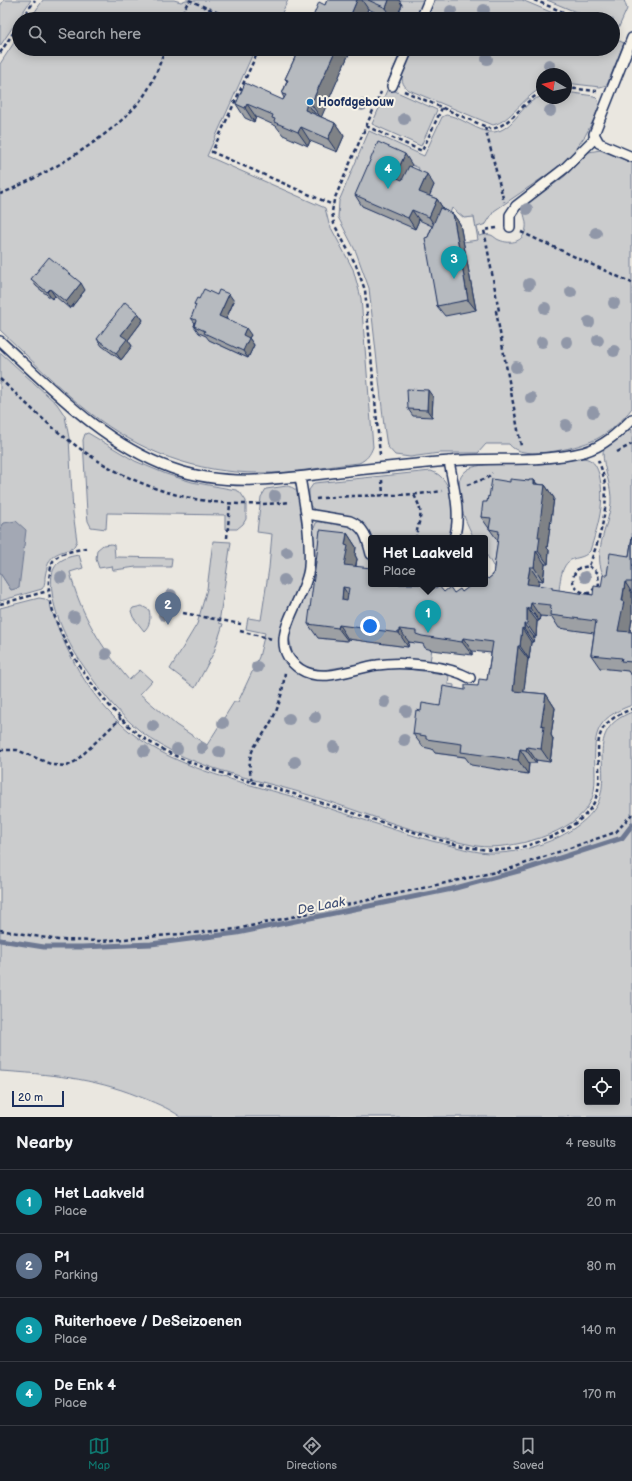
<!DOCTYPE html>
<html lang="en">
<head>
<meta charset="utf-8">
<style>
  body { margin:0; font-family:"Balsamiq Sans",sans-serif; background:#20242c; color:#f1f3f6 }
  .controls { position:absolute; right:12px; bottom:12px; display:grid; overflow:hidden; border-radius:4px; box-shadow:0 2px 10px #0003 }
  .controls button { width:36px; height:36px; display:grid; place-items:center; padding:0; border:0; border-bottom:1px solid #363941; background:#171b24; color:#f1f3f6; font:20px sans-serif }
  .compass { position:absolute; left:536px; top:68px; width:36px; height:36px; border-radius:50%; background:#171b24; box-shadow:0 2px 10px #0003; rotate:279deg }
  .scale { position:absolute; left:12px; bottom:10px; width:52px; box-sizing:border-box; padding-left:4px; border:2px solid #1b2f5e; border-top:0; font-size:11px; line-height:14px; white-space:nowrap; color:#1b2f5e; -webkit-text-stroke:3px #f7f3e8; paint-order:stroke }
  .you { position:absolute; left:370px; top:626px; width:14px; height:14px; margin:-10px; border:3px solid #fff; border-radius:50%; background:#1a73e8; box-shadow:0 0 0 6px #1a73e833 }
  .badge { display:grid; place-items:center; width:26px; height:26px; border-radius:50%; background:#0f766e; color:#fff; font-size:13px; font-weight:700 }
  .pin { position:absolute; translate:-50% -33px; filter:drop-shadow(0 1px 2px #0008) }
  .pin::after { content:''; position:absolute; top:21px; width:14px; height:12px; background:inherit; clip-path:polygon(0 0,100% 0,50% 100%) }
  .popup { position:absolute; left:368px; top:535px; width:120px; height:52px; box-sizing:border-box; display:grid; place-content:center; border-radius:4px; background:#171b24; filter:drop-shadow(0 1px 3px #0005); font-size:13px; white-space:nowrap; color:#9ea1a6 }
  .popup b { font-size:15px; color:#f1f3f6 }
  .popup::after { content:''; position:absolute; left:50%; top:100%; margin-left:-8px; border:8px solid transparent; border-top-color:#171b24 }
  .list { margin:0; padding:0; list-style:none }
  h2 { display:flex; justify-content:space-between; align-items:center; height:52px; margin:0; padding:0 16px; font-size:17px }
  h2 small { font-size:13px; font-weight:400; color:#9ea1a6 }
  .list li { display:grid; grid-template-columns:26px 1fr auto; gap:12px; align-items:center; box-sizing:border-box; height:64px; padding:0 16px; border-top:1px solid #363941 }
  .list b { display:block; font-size:15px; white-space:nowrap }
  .list p { margin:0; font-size:13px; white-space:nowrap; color:#9ea1a6 }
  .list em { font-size:13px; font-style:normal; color:#9ea1a6 }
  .icon { flex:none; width:22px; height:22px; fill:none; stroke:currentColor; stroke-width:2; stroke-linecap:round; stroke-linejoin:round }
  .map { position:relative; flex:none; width:632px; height:1117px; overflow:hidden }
  .search { position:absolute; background:#171b24; box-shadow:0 2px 10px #0003; left:12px; right:12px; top:12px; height:44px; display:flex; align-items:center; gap:10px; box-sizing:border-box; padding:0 14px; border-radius:22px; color:#9ea1a6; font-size:15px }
  .sheet { height:308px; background:#171b24 }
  nav { display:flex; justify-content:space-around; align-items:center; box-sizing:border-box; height:56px; border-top:1px solid #363941; background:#171b24; font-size:11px; color:#9ea1a6 }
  nav a { display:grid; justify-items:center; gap:2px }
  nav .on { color:#0f766e }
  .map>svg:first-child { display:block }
</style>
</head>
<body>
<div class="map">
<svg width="632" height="1117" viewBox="0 0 632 1117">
  <rect width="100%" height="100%" fill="#eae7e0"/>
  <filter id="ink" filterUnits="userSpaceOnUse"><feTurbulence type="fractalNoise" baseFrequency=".025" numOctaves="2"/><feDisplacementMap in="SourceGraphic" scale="8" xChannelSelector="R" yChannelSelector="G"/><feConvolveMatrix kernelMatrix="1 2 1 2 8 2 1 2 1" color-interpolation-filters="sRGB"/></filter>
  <g filter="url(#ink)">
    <path fill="#cbcccd" stroke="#737e96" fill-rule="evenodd" d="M4,0H31L0,46V6Z
      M43,0H174L181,2L186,0H288L279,19H30Z
      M391,0H424L416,19H396Z
      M434,0H522L567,19H426Z
      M547,0H624L627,9L618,29L613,27V19H593Z
      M19,35V49H255L207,156L325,208L329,224L353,269L361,298L373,447C370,455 367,459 359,463C327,466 293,474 260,473C195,473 140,452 89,412C59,389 29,357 0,330V64ZM234,301L224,323L248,358L209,340Z
      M613,38L624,43L607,85L600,87L566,83V74H542V88C523,97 511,121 493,125L409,90C394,80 407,62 413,49H613Z
      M388,88L437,110L421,146L372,124Z
      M566,92L594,96L598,100L599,106L594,119L585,136L572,154L557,168L494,211L486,224L477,227L479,236C483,235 487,234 491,235C494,236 496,239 499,240C511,245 524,242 526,228C527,221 523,214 523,207L565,176L589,152L600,150L632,163V408C623,420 613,429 600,437C584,447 521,463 509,444H486L478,453H440L410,457L395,455L387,446L384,426L369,288L356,252L338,217L339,201L369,131L424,156L442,117L446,115C461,116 480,134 494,132C514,130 521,103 540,97C544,96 559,98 566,98ZM412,165L419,168L416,177L427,202L415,228L362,206ZM452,208L464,218L474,217L478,240L463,242L475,310L443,231Z
      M0,352L57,404L65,416L69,438L73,513L77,541L73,548C53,555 49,554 45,577C45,581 45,585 42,589L0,601V573L11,590L4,523L0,529Z
      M628,429H632V568L605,578C591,554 608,529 611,503C612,485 603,469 603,452L606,447Z
      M88,433L135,461L166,474L192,482L236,490L240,492L246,501V519L243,524L237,529H225V515L107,513L106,529L91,527L88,521L87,513L83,440L85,434Z
      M583,458C593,459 596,465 599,474C606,502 598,525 590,551C585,557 580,557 573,559C559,564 560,587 558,600L537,597L539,580L543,581L545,564H548L500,532L497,568L493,566L485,552V538H474C466,522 447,484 467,470C479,461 519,465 534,464C551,464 567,460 583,458Z
      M431,471C455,478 457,518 449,538H372C362,503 322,525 309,504V490L314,483Z
      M287,486C291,487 295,488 297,492C304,505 307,559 304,574C301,586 295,595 290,605C283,617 282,630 280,643L300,673L402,668L449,675L448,684L454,685L450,719L435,753L471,758L494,769L527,774L529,763H536V760L550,762L553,739L550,738L555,708L522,704L528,659H529L531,642H533L534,637H536L537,621H539L540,616L560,619V628L605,634L600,668L631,671L632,705C593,719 594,735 595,773C595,782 595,792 591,801C576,834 509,851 477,846C422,836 368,814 315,797C254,777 181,769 132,724C114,708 100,690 87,671C71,649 55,619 52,592C49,568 56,558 79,555L83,568L70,572C80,614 102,648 129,680L140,670L152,681L140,694L176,725L207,745L234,702H238L259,657L265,633L246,629L248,618L261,620L269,568L272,534L257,532L261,497L266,489Z
      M320,521L348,524L359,531L371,564V580L353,578L357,559L318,638L347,641L348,639L408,647L409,642L425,644L432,648L430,662L389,659L323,670L306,667L297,660L292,652L289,636L293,620L311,584L315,562L313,531L316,523Z
      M213,541L231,542L219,623L223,624L214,652L195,688L170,669L197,624L207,589Z
      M111,544L114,545L115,557L172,558L171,567H136L115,570H113L112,566L99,568L96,559L97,550L103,545Z
      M39,598L45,599L49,602C64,650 89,698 129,731C180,772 247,782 307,801C349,815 390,829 432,841C451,845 470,852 489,853C514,854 537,847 559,837C573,830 589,819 597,805C614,770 582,731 632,712V1117H181C167,1107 153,1102 138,1096C93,1078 48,1074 0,1071V608ZM587,1072H617V1102H587Z
      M142,606L149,610C151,617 150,626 144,631L133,617L131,611L133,608Z"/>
    <path fill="#a3a8b4" stroke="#6d7892" d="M16,521L26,530L19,588L11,590L0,573V529L4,523Z"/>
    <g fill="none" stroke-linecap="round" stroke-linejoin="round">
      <path stroke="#6d7892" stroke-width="5" d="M0,940L44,947H82L151,944L237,933L452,889L526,869L622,838L632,825"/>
      <defs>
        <path id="service" d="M421,19L429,0
          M632,38L594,134L599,143L632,157
          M392,86L408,49
          M510,227V215L516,206L565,168L595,138
          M0,341C53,390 103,443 171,468C226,488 283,479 339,472C376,468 413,464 450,461C494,457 541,463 584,452C604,446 618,433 632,419
          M449,461C453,485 462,514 454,538
          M300,477C305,507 311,537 309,567C307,600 260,642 300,669C323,684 354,668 377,665C403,661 447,665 470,678
          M307,514L350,521C365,527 367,539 371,554"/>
      </defs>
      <use href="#service" stroke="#1b2f5e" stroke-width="12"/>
      <path stroke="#1b2f5e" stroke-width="2.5" stroke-dasharray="4 3" stroke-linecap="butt" d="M189,0L232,19
        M534,0L580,19
        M22,19L35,0
        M179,19L189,0
        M613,33L619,35
        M259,49L212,152L333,205
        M0,53L19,24
        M566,88L597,91
        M404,91L491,129C511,126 523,101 542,92
        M366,126L422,151L442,108
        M485,127L504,202
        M0,194C43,177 123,131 147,91C155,78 160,63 165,49
        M497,228L484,230L499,311H496L521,446
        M521,232L632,283
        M0,379C22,399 42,420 66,438C134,492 206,511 291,502
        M617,452L632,444
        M380,455L365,290L356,265L334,224L332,212L334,200L381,92
        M382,480L383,495
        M467,485L487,478L492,473
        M414,495C426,517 418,517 416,538
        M316,499C358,493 401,498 442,491
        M227,538L230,504
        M86,548C78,550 61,552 55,559C51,562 51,568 50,573C39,622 104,709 142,737C175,760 214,771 252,782C244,747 258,747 272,720C280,705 283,689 285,672
        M589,566L598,573L599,585L589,593C574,593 567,579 579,568L589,566C602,532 614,495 598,460
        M0,604L48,591
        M183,613L241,624
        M240,631L272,639
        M0,750H17L53,765L67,766L76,761L121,718
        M252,782C306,796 359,816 414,832C440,840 469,850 496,850C519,850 542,842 563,831C575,824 590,814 595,800C610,762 576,729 632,709
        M0,930L58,940L102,941L237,929L509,869L616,832L632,814"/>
      <use href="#service" stroke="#f7f3e8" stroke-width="9"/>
    </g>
    <g fill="#9097a8">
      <circle cx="484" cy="10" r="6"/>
      <circle cx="451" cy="11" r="6"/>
      <circle cx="487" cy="59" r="6"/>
      <circle cx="549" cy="65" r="6"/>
      <circle cx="362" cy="105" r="6"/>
      <circle cx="550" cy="111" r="6"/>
      <circle cx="404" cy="119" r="6"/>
      <circle cx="527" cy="209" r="6"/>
      <circle cx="596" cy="233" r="6"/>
      <circle cx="529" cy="284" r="6"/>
      <circle cx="571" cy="292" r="6"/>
      <circle cx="614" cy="303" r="6"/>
      <circle cx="545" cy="308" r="6"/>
      <circle cx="589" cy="322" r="6"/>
      <circle cx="598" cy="340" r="6"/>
      <circle cx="542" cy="342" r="6"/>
      <circle cx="567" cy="342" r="6"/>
      <circle cx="614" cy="351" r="6"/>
      <circle cx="516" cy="367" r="6"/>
      <circle cx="531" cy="398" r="6"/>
      <circle cx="593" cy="412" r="6"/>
      <circle cx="566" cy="425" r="6"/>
      <circle cx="275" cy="496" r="6"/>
      <circle cx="287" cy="552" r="6"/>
      <circle cx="61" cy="577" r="6"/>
      <circle cx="585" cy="577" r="6"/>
      <circle cx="284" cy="580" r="6"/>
      <circle cx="171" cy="595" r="6"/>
      <circle cx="164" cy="615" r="6"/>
      <circle cx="74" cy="617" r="6"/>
      <circle cx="106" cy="654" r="6"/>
      <circle cx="257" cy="667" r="6"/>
      <circle cx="385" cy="702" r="6"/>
      <circle cx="406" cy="711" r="6"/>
      <circle cx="315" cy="717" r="6"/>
      <circle cx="289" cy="719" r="6"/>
      <circle cx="223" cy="723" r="6"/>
      <circle cx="153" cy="726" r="6"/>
      <circle cx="404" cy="740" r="6"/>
      <circle cx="334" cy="747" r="6"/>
      <circle cx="202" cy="748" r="6"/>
      <circle cx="177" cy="749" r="6"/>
      <circle cx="144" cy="751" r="6"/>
      <circle cx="219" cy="752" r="6"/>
      <circle cx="295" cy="762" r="6"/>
    </g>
    <path fill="#9da0a4" stroke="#1b2f5e" d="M327,0H399L402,5L396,19H390L368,9L364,19H312L325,5Z
      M299,49H351L321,117L335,123L344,136L337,152L310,141L308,146L283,135L276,126L256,117L254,122L245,118L236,104L283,100L284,98L282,94L287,81L285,79Z
      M412,165L411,167L434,185L429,196L437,199L444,210L453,214L460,224L476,310L445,316L437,306L428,237L432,226L419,220L415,229L362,206L355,195Z
      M31,279L85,290L70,309L55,296L52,299L36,286Z
      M217,295L234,301L226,319L251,335L249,338L254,345L248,358L209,340L206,336L199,333L194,326L195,323L191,318L196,307L194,304L199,299Z
      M138,313L143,320L128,340L132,346L121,360L102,346L97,339Z
      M433,397L432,417L413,416L408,409Z
      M534,480L537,484L545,485L554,498L547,548L549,550L548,564H545L543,581L539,580L538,585L554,590L593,595L601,587L607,575L629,556L632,537V619L630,632H632V674H630L628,671L600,668L591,655L594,633L559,628L552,617L540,616L539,621H537L536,637H534L533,642H531L529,659H528L523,692L546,694L555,708L551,735L553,739L550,762L536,760V763H529L528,774L471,765L465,757L435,753L432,749L423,747L413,734L421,711L440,706L465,690L478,686L487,680L491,653L472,651V655L432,650L425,648L423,644L409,642L408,647L348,639V641L318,638L308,624L347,533L356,547L355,555L357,559L356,566L371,584L431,585L433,589L444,592L454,593L462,592L488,579L493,575L498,541L481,517L489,497L510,482L529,481Z"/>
    <path fill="#7f8286" stroke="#1b2f5e" d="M357,0H362L368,9L364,19H349Z
      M389,0H399L402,5L396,19H393L386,8Z
      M336,49H351L321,118L311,104Z
      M307,103L317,116L305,110Z
      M247,104L256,117L254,122L245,108Z
      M335,123L344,136L337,152L328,139Z
      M301,127L310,141L308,146L298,132Z
      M405,154L412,165L402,187L395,177Z
      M427,174L434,185L427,202L419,192Z
      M437,199L444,210L436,228L429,217Z
      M412,210L419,220L415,229L408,218Z
      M453,214L460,224L476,310L468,300Z
      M81,283L85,290L70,309L66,302Z
      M50,289L55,296L52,299L47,292Z
      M229,294L234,301L224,323L219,316Z
      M138,313L143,320L128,340L132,346L121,360L116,353L121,335Z
      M246,328L251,335L249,338L254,345L248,358L243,351V335Z
      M428,390L433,397L432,417L427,410Z
      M534,480L543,493L545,485L554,498L547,548L549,550L548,564L538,551L534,484Z
      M347,533L356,547L355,555L357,559L353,578L344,565L345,545Z
      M536,551L545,564L543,581L534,567Z
      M530,567L539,580L537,597L527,584Z
      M625,582L632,593V619L628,644L618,631Z
      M343,587L352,601L351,614L342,600Z
      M531,603L540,616L539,621L530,608Z
      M527,608L537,621L536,637L527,624Z
      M524,624L534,637L533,642L524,629Z
      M339,625L348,639V641L338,628Z
      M522,628L531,642L529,659L520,646Z
      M399,629L409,642L408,647L399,633Z
      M463,638L472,651V655L462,642Z
      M518,646L528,659L522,704L513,691Z
      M546,694L555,708L551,735L553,739L550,762L541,749V725Z
      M527,747L536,760V763L526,750Z
      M520,749L529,763L528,774L518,760Z"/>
    <path fill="#b6babf" stroke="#1b2f5e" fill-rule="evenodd" d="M327,0H357L349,19H312L319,2L325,5Z
      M368,0H389L386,8Z
      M299,49H336L311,104L307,103L305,110L335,123L328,139L301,127L298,132L274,122L275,119L272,118L273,115L247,104L245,108L236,104L245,83L283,100L286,95L282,94L288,80L285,79Z
      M378,142L405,154L395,177L402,180L409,166L427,174L419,192L437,199L429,217L412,210L408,218L355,195Z
      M440,208L453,214L468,300L437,306L425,238L428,237Z
      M49,257L81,283L66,302L50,289L47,292L31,279Z
      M204,289L217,295L219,290L229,294L219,316L246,328L243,335L249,338L243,351L204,333L205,331L194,326L196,320L191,318L196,305L194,304L197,298L199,299Z
      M125,302L138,313L121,335L127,339L116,353L97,339Z
      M407,389L428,390L427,410L408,409Z
      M492,479L510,482V479L529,481V480H534V484L545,485L538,537H540L538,551H536L534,567H530L527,584L552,587V589L593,595L594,586L601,587L603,575H607L610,553L629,556L632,537V582H625L622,601H624L618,631L632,632V662L621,661L622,658L591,655L596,621L550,615L551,605L531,603L530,608H527V624H524V629L522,628L520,646H518L513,691L546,694L541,725L544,726L541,749L527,747L526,750L520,749L518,760L461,752L462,744L426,739V736L413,734L416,710L421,711L422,703L440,706L443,686L465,690V685L478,686L479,679L487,680L493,642L463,638L462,642L422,636L416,634V631L399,629V633L339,625L338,628L308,624L320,530L347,533L345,545L348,546L344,565L371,568V584H420L431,585L430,590L439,586L444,592L450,587L454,593L460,589L462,592L470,586L468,584H485V576L488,579L493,575L499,531L489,529L491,518L481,517L483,502H487L488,496L489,497ZM343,587L349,588L347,601L342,600Z"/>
  </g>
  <circle fill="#1f6fb2" stroke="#f7f3e8" stroke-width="1.5" cx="310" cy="102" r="4"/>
  <g text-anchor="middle" stroke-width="4" stroke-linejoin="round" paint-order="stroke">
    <g font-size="12" font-weight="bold" fill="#1b2f5e" stroke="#f7f3e8" text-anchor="start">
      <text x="318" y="106">Hoofdgebouw</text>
    </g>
    <g font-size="13" font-style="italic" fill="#445378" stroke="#f7f3e8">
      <text transform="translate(321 905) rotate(-11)" y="5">De Laak</text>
    </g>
  </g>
</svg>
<div class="controls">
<button><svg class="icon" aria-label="locate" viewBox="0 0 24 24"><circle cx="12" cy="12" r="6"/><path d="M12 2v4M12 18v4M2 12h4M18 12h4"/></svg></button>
</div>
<svg class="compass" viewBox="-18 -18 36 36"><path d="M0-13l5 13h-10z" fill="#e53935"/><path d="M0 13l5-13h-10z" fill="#9ea1a6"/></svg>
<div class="scale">20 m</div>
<div class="you"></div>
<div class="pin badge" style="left:428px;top:633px;background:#0f9aa8">1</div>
<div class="popup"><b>Het Laakveld</b>Place</div>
<div class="pin badge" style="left:168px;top:625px;background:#5c6f8a">2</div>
<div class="pin badge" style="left:454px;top:279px;background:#0f9aa8">3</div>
<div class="pin badge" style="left:388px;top:189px;background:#0f9aa8">4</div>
<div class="search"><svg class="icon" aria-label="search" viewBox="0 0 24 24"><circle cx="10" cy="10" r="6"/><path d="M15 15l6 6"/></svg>Search here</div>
</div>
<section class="sheet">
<h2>Nearby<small>4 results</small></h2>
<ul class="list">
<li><span class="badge" style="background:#0f9aa8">1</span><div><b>Het Laakveld</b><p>Place</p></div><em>20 m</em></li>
<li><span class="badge" style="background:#5c6f8a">2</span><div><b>P1</b><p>Parking</p></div><em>80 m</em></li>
<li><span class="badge" style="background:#0f9aa8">3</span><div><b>Ruiterhoeve / DeSeizoenen</b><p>Place</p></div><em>140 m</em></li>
<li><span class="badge" style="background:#0f9aa8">4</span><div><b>De Enk 4</b><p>Place</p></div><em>170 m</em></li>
</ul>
</section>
<nav>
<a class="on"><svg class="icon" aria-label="map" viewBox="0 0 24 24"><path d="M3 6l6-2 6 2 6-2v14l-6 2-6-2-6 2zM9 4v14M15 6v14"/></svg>Map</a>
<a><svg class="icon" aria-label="directions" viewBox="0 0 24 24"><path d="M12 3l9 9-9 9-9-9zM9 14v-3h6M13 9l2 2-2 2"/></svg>Directions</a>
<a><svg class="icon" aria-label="saved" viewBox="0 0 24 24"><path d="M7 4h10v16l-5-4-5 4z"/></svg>Saved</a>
</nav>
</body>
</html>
